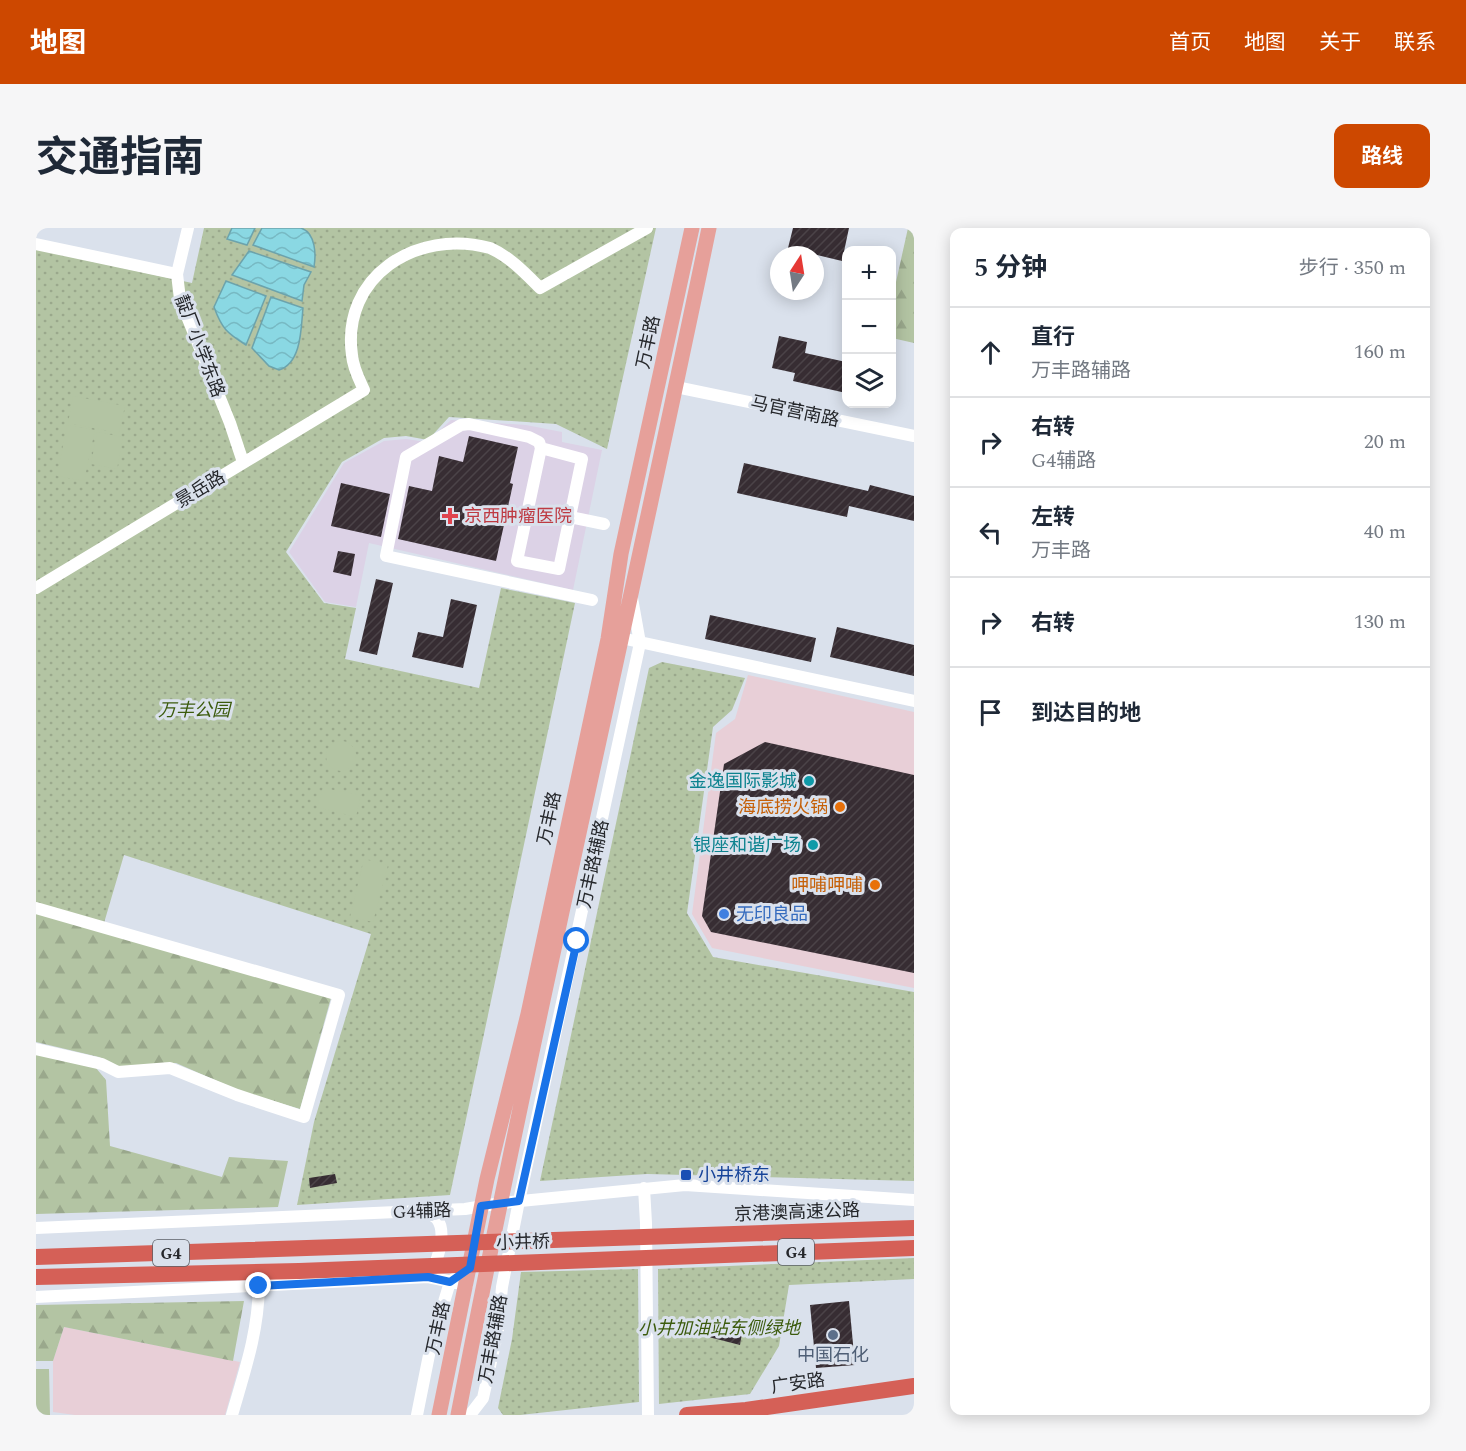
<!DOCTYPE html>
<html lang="zh">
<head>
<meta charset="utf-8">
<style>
  body { margin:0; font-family:Spectral,"Noto Sans SC",serif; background:#f6f6f7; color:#1f2937 }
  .controls { position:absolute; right:18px; top:18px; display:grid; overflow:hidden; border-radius:12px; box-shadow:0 3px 15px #0003 }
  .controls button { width:54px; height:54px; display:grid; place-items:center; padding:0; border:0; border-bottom:2px solid #e0e1e3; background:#fff; color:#1f2937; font:30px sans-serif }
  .compass { position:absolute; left:734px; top:18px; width:54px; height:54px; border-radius:50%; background:#fff; box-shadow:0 3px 15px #0003; rotate:12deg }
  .stop { position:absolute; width:18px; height:18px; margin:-14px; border:4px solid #1a73e8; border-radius:50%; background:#fff }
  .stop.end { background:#1a73e8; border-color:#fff; box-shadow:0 2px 6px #0008 }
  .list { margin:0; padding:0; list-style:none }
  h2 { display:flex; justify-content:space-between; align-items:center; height:78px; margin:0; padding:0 24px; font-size:26px }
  h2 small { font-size:20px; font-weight:400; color:#747a83 }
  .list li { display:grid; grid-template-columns:39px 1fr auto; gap:18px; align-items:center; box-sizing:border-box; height:90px; padding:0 24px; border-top:2px solid #e0e1e3 }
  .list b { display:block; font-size:22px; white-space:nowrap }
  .list p { margin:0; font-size:20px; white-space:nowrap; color:#747a83 }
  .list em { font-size:20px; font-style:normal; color:#747a83 }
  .icon { flex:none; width:33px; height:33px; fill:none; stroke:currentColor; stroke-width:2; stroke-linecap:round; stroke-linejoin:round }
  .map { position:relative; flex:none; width:878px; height:1187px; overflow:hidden; border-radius:12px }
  header { display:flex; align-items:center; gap:36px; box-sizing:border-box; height:84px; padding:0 30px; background:#cd4800; color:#fff }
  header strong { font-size:28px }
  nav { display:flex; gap:33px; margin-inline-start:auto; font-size:21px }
  .intro { display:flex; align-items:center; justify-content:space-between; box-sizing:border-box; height:144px; padding:0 36px }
  h1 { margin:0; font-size:42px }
  .button { padding:15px 27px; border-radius:12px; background:#cd4800; color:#fff; font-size:21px; font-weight:700 }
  main { display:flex; gap:36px; padding:0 36px }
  aside { flex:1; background:#fff; border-radius:12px; box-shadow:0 3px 15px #0003 }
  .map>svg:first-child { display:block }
</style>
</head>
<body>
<header>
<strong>地图</strong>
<nav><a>首页</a><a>地图</a><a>关于</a><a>联系</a></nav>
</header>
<div class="intro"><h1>交通指南</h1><a class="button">路线</a></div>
<main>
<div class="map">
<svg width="878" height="1187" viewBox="0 0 878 1187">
  <defs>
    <pattern id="forest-firs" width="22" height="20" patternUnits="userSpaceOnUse" patternTransform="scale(1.5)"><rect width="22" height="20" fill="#b3c4a3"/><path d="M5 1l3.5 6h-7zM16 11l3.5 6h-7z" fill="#9aa88c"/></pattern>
    <pattern id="park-dots" width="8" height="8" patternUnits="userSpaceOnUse" patternTransform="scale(1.5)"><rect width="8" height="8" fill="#b3c4a3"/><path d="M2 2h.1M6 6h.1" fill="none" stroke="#9aa88c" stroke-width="1.8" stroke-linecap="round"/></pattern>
    <pattern id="water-waves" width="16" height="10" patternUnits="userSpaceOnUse" patternTransform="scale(1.5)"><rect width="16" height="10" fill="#8ad8e3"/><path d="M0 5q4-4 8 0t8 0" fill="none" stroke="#77b9c3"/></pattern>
    <pattern id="building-hatch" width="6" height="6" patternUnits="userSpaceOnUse" patternTransform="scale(1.5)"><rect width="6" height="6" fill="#372d33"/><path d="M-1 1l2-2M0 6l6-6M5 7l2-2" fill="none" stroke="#4b4348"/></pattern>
  </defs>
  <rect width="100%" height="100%" fill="#dae1ec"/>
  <path fill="#e8cfd7" d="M712,447L878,484V760L676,720L656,686L680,505L699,491Z
    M28,1099L204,1134L189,1187H39L17,1184V1133Z"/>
  <path fill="#dcd2e6" d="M415,192L490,197L526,204V214L566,222L537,362L333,315L320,379L289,374L253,324L308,235L348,213L370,211L391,214Z"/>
  <path fill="url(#forest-firs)" d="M872,0H878V115L856,110V72Z
    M0,685L295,770L264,881L204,863L140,835L84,839L63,829L0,814Z
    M0,826L60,840L70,852L74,918L186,949L193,929L252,933L242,979L0,986Z
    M208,1073L197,1133L28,1099L17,1133H0V1077Z"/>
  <path fill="url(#park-dots)" d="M168,0H620L571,221L520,196L413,189L392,212L370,208L348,210L306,234L250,324L288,375L320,380L309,431L443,460L465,360L539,375L414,967L261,977L278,894L335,706L88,627L68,695L0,675V21L156,55Z
    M626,434L709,450L696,482L677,499L651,685L677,729L878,764V953L611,946L504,953L613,440Z
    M878,1030V1051L753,1057L743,1118L714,1166L623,1176L622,1041Z
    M602,1041L603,1174L484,1187H467L462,1180L476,1111L485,1044Z"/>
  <path fill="#b3c4a3" d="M37,168L89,178L83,205L32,195Z
    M31,197L59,202L48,253L21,248Z
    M61,204L87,209L81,241L55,236Z
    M290 528a15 15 0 1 1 30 0a15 15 0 1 1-30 0Z
    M287,560L325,567L320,589L281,579Z
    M328,631L352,637L337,694L314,689Z
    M0,1141H13L14,1187H0Z"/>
  <path fill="url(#water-waves)" stroke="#6ca3ac" stroke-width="1.5" d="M196,0H219L211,17L191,11Z
    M226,0C237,0 254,0 265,0C280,5 280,27 278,39L217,17Z
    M213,23L275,44L268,57L266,73L196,47Z
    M190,53L230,68L210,117C191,105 186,101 178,79Z
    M235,69L267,80C265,99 266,135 243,142L233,138L216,120Z"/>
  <path fill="url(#building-hatch)" d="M757,0H813L806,33L752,20Z
    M743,108L771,114L769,125L810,134V165L757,153L759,145L736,140Z
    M433,208L482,219L474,255L477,256L460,333L362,311L373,258L396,263L403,228L427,234Z
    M708,235L832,263L834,257L878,268V293L813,278L811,289L701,265Z
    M305,255L354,266L345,309L295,298Z
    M302,323L319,326L315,348L297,344Z
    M340,351L357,355L341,427L323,423Z
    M415,371L441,377L427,440L376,429L382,404L407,409Z
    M674,387L780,410L775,434L669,411Z
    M801,399L878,417V448L794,429Z
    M729,514L878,547V745L675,704L666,688L688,536Z
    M299,946L301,955L274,960L273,950Z
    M813,1073L819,1137L780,1140L774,1077Z
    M659,1094L706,1105L704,1117L657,1105Z"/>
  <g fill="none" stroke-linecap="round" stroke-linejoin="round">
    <path stroke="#fff" stroke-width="12" d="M152,0L141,46L144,71L194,195L207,234
      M0,16L141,46
      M640,159L878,208
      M505,220L546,231L523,341L481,333L505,220L503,214L493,209L433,196L425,197L370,229L350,328L556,372
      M534,289L568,296
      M0,360L328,162C323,151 317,140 316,127C305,49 380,0 454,20C474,29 489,45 504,60L611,0
      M585,410L878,473
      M0,680L303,767L268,889L201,867L134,840L82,844L66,836L0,821
      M608,960L610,995L612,1187
      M389,983C392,985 398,988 401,991C411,1004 402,1030 396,1043
      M0,1000L429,981L465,975L649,957L878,972
      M0,1069L392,1049L431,1057
      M196,1187C209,1142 222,1105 223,1058
      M381,1187L395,1117L414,1054L418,1051
      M434,1187L447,1170L462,1102L466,1059L483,973L604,415L596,370"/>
    <path stroke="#e6a09a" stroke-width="15" d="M403,1187L451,951L492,786L572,411L585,326L656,0
      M422,1187C499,790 591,396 673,0"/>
    <path stroke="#d56057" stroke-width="16" d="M0,1029L878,1000
      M0,1049L263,1043L878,1020
      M651,1187L710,1182L878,1158"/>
  </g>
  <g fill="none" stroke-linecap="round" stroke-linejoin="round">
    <path stroke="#1a73e8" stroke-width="8" d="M223,1058L392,1049L414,1054L434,1040L445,978L483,973L541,713"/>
  </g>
  <path fill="#e0444e" stroke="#dae1ec" stroke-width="2" d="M411 279h6v6h6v6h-6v6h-6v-6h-6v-6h6z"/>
  <g fill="#0f9aa8" stroke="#dae1ec" stroke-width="2">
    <circle cx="773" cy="553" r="6"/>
    <circle cx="777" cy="617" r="6"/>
  </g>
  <g fill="#e8710a" stroke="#dae1ec" stroke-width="2">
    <circle cx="804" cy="579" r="6"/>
    <circle cx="839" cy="657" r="6"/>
  </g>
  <circle fill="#3f7fe0" stroke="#dae1ec" stroke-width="2" cx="688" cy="686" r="6"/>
  <rect fill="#1a4fb4" stroke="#dae1ec" stroke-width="2" x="644" y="941" width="12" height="12" rx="3"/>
  <circle fill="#5c6f8a" stroke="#dae1ec" stroke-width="2" cx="797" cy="1107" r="6"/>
  <g text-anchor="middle" stroke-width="6" stroke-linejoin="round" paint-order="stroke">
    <g fill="#dae1ec" stroke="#5b5f65" stroke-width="1.5">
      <rect x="742" y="1011" width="36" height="26" rx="4.5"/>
      <rect x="117" y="1012" width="36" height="26" rx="4.5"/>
    </g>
    <g font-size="16" font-weight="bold" fill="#25272b">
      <text x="760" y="1030">G4</text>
      <text x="135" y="1031">G4</text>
    </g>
    <g font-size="18" fill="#25272b" stroke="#dae1ec">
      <text transform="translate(612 114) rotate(-78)" y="6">万丰路</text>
      <text transform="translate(164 118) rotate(69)" y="6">靛厂小学东路</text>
      <text transform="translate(759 183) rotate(12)" y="6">马官营南路</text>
      <text transform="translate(164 261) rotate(-31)" y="6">景岳路</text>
      <text transform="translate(513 590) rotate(-78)" y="6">万丰路</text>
      <text transform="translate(557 636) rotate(-78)" y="6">万丰路辅路</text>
      <text transform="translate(386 983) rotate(-2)" y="6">G4辅路</text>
      <text transform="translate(761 984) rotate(-2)" y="6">京港澳高速公路</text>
      <text transform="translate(487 1014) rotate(-2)" y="6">小井桥</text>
      <text transform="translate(402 1100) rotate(-78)" y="6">万丰路</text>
      <text transform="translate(457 1111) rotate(-80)" y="6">万丰路辅路</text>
      <text transform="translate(762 1155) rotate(-8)" y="6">广安路</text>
    </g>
    <g font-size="18" fill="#be3a42" stroke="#dae1ec" text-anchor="start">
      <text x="428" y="294">京西肿瘤医院</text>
    </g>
    <g font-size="18" font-style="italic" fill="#3c5b0d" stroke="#dae1ec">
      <text x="158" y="488">万丰公园</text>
      <text x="683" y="1106">小井加油站东侧绿地</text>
    </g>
    <g font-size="18" fill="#0d838f" stroke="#dae1ec" text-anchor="end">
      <text x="761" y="559">金逸国际影城</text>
      <text x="765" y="623">银座和谐广场</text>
    </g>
    <g font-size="18" fill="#c56008" stroke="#dae1ec" text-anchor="end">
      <text x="792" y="585">海底捞火锅</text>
      <text x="827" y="663">呷哺呷哺</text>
    </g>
    <g font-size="18" fill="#366cbe" stroke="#dae1ec" text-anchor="start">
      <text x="700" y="692">无印良品</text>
    </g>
    <g font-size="18" fill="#164399" stroke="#dae1ec" text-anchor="start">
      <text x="662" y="953">小井桥东</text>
    </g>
    <g font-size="18" fill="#4e5e75" stroke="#dae1ec">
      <text x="797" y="1133">中国石化</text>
    </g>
  </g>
</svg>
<div class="controls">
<button>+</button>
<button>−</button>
<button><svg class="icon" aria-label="layers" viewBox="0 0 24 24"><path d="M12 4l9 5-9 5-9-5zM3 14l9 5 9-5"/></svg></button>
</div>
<svg class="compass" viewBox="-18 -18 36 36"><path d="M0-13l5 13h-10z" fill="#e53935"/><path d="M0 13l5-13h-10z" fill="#747a83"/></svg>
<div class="stop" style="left:541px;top:713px"></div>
<div class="stop end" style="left:223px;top:1058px"></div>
</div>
<aside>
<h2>5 分钟<small>步行 · 350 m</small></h2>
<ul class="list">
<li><svg class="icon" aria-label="ahead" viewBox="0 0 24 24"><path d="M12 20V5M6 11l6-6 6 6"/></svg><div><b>直行</b><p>万丰路辅路</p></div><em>160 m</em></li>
<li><svg class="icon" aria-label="right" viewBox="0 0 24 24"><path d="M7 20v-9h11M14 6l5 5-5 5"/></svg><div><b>右转</b><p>G4辅路</p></div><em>20 m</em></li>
<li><svg class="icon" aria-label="left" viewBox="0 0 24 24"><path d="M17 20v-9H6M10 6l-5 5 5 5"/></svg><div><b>左转</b><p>万丰路</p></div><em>40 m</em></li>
<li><svg class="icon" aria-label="right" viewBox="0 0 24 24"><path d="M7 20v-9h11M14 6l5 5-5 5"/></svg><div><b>右转</b></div><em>130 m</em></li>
<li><svg class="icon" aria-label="arrive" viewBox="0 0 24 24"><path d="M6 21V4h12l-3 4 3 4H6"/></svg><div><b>到达目的地</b></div></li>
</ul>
</aside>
</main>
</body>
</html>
